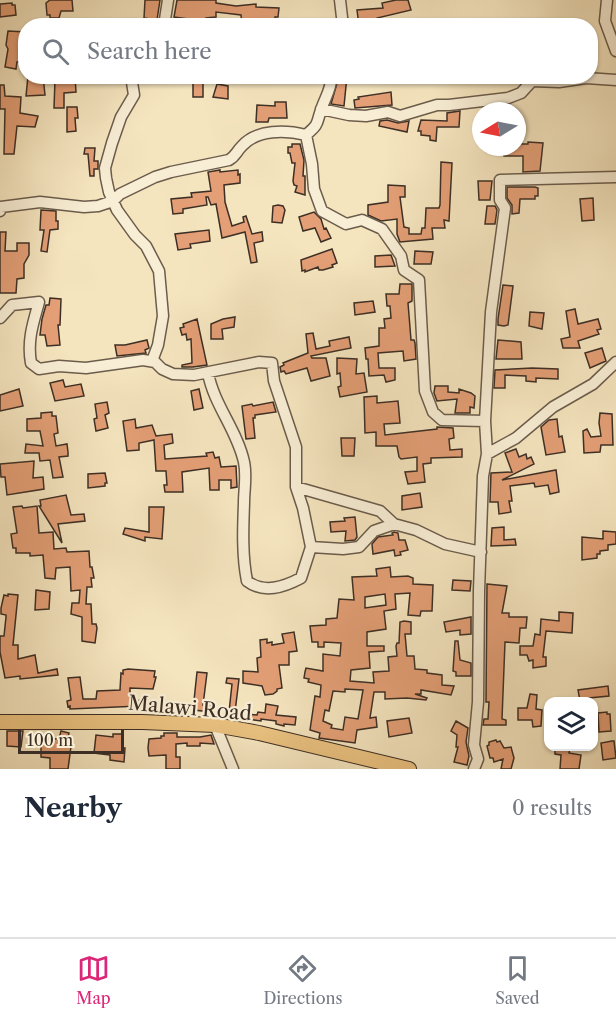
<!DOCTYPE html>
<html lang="en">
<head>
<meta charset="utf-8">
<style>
  body { margin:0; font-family:"Libre Caslon Text",serif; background:#f2f2f3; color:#1f2937 }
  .controls { position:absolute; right:18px; bottom:18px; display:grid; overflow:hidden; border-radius:12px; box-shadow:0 2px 4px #0004 }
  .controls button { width:54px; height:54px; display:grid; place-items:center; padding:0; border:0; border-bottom:2px solid #e0e1e3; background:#fff; color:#1f2937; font:30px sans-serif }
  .compass { position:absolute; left:472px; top:102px; width:54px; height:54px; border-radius:50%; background:#fff; box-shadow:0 2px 4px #0004; rotate:260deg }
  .scale { position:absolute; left:18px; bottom:15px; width:106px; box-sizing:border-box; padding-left:6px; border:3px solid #3d2f25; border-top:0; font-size:16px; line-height:21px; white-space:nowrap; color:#3d2f25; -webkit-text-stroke:4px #f8eed5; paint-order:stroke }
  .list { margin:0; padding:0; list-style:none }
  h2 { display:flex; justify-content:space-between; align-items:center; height:78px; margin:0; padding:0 24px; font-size:26px }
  h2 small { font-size:20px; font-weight:400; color:#747a83 }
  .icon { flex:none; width:33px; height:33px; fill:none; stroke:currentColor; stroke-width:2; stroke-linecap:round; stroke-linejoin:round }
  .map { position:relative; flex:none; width:616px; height:769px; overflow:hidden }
  .search { position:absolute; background:#fff; box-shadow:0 2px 4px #0004; left:18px; right:18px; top:18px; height:66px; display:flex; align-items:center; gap:15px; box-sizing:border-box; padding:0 21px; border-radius:24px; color:#747a83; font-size:22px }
  .sheet { height:168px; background:#fff }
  nav { display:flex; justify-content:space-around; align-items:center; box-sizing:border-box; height:84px; border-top:2px solid #e0e1e3; background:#fff; font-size:16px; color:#747a83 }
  nav a { display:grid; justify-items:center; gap:3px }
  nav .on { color:#db2777 }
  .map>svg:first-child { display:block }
</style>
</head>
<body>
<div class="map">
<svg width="616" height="769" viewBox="0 0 616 769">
  <rect width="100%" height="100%" fill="#f5e5bf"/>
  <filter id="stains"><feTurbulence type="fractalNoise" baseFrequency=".00333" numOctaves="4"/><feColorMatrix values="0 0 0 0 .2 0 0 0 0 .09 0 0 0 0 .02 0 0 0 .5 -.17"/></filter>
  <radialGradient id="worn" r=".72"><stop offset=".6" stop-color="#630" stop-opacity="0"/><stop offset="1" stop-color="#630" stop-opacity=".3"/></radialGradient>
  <path fill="#e49f76" stroke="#3d2f25" stroke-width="1.5" fill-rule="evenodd" d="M50,0H72L73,11H61L59,18H50V15H47L46,3Z
    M145,0H160L157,20L144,18Z
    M177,0H216V3L236,6L256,4V7L279,8L278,17H275V24L242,26L241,15L216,12V17L206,18V26H196L195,20L174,17Z
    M396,0H408L411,10L377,18V22H369V26H359L357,10L383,8L382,3Z
    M12,3V5H15L16,15L0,17V4Z
    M8,31L26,32V61L17,62L16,69L5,67L8,49L6,45Z
    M28,76H43L45,95L26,96Z
    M68,76H75L76,92L64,93V108H54L55,80L69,78Z
    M193,76H203V97H193Z
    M339,76H347L344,106L331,104Z
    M217,84L228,86V99L213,97Z
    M0,85H4L5,96L21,97L20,113L38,116L35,127L17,126L14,154H4L5,109H0Z
    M391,92L392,105L355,108L354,100L359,99L358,97Z
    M275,102H286L287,118H269L268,122H256L257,105L275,106Z
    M67,107H77L78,118H75L76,131L67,132Z
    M460,111L459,127H437L436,141L430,140V136L421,135V131H418L421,120L447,121V113Z
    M387,120L398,123L409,121L407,132L379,126L380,121Z
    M528,142L543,143L540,171L523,172V156H504V147H517V144H528Z
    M292,144H300L304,160L303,176H305V195L295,192L297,186L294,185L293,181L295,163H292L290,153H288V147H292Z
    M85,148H95L94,161H98V169H94V176H90L88,154H84Z
    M441,162L452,163L449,221L444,220L445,228H432L433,239L400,242L397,234V219L381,221L368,215V205L388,202V185L405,186V197H400L404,227L409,228V234H421L422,228H425L426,208H439L440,205Z
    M220,170V172L238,170V175L240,174V183L224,185L225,202L232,226L244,222L243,217L246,216L252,234L262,232L263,241L254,243L257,262L251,263L245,232L222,238L216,204L211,205L208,197H206L207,205L183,209V213L173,214L171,199L192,197L191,193L211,191L208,172Z
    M478,181H492L490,200H479Z
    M507,187H535L538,188V196H535V199H520L519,213L512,214V205L507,198Z
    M593,198L594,220L582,221L580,199Z
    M278,205L283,206L285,210L282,223L272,222L273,206Z
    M487,206H495L497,210L495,224H485Z
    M41,210L56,211V221H58V229L50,230L47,252L41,251L44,230H40Z
    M314,212L321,219L324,229L326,228L331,238L321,242L315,228L303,231L299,217Z
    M209,230L210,241L190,244L191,248L178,250L175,234Z
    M0,232H6L5,251H17V243H29V255L24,264V278L17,279L16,293H0Z
    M332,249L337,263L332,265L333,267L323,270H319L318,267L305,272V270L302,271L301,260Z
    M415,251L433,252L431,264H414Z
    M391,255L395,266L375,267V256Z
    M400,284H412V301L408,303L409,315L411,340H414L415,343L416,359L404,361L403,351L378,353L379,368H395V380L386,382L384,375L369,376L368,359H366L365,348L379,346V328H385L384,319L391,318L390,306H387L386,294H399Z
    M503,285L513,286L508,325L504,326L498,325V319Z
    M50,298L61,299L60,325H58L60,345L47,346L45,335H40L42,319L46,305H49Z
    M373,301L375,312L355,315L354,303Z
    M575,309L578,324L598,319L601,329L597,330L599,334L578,341L580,348H563L561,339L570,337L566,311Z
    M530,312L544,313L542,329L529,326Z
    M235,317L234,327L222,329L223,339H211V324L223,319Z
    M197,319L207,365L193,367H182V365L192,363L191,339L187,340L186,334L182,335L180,328L184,327L183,324Z
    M313,333L316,349L330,346L329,341L349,337L351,348L311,356L312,358H326L330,376L311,381L307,368L286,374L284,371L281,372L280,367L284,365L283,363L308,353L306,334Z
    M147,340L149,348L145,350L146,353L117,356L115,345H125Z
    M498,340L521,342L522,359H496Z
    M602,348L606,361L590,368L585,353Z
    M337,358L357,359L356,374L364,373L367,392L340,397L338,387L341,386L340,373L337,374Z
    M532,368L558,369V379L536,378V382L526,381V376L505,375V388H494L495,370Z
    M63,380L65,387L81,384L84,396L55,401L50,383Z
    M435,386H448V392L459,393V389L471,393L475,396L474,408L470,407V413H455L457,399L437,401L434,393Z
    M19,389L23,406L0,411V395Z
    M199,389L203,408L194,410L191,391Z
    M377,396V403L398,401L400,423L384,424L385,435L437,429V427L453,428L454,438L449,439L450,450L462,449V457L431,458V463L423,464L425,482L408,484L405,472L417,471V457L401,459L399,457L397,446H376V432L365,433L364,397Z
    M107,402L109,413L105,415L108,428L96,431L94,419L97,418L95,404Z
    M273,402L276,412L255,415V418H253L255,438L246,439L242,406L252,404L253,406Z
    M52,412V416H56L58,433L54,434L56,446L67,444L68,452V456L59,457L63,477L53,478L50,460L40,461L39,453H25L26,444L43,446L40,431H27V419L41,418V413Z
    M600,413L612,414L613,445H601L600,452L584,453L583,431L587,429L591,437L601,436L599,423Z
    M135,419L136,428L152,425L156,436L172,434L173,443L164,445L165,459L207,456L206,453L213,452L215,458L219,457L221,467L236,466L237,487L231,488V480H219V490H210L209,468L182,472L183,492H165L164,485H167L166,471H156L154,440L139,443V450L127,451L123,421Z
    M557,419L559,437L562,436L565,452L546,455L541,427L549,420Z
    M341,438H355L354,456H342Z
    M516,449L519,457L526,454L527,459L531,457L534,464L502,480L556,470L559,492L550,494L548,485L535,487L534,483L510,486L512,501H509L511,512L499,514L498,502H490L491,473L512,472L505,453Z
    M34,461L33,478L43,477L44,489L7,495L5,477H1L0,464Z
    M105,473L107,483H105V486L88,488V474Z
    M420,493L422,507L402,510V496Z
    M66,495L71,515L84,514L85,521L58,524L62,543L39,506H41L40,500Z
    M22,506L23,508L37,506L39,533L53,532L54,549L66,548L67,552L89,551L90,567H92L94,578H91L92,587H87L86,604H91L92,624H96L97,628L95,643L82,641V617L71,614L72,603H79L80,590L71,591L70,567L56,568L55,579L45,578L43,555L30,556V553H16V548H13L11,534L17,533L13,507Z
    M149,507H164L162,539L145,537V541L123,534L125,528L149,532Z
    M355,517L357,537L355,540L345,541L346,531L331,532L330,522L345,521L344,518Z
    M504,527V540L515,539L516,545L491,546L492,528Z
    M603,531L616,532V544L608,545V550L600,551V554H597V558L582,560V537L603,539Z
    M394,532L398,533L399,540H405L408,550L400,552L401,555L395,556L394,550L373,554L372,544L378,537L393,535L392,533Z
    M390,567L391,577L408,576L413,578V584L433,585L432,611H421L420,616L408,615L410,593L395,594L396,609L384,611L386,629L367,632V646H384V651L369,652L370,668L351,670L350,681L374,683L373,672L389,671L388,657L397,656L396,646L397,643H399L400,622L404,621L411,622V634H405L407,656H414L415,669L427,670V673L442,675V685L454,686L451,695L421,690V694H415L427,698L426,700L407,698L385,699V692H374L370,718L376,717L377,727L357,730L355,743L319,738L320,733L310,730L315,696L320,697L321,685L308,682L309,679L304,678L305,672L306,668L323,671V654L340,656L341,643L324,642V647H318V642H312L310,626L326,625V619L337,618L339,599L354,600L352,577L377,576L376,569ZM385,594L386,605L365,608V597ZM345,689L363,690L358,719L345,717L343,730L331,728L332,725L323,721L325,710L329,711L333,691L345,692Z
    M453,580L471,581L470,591L452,590Z
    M487,584L507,586L502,613H509V617H527L526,628H520L519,643L505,642L502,719L506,720V725H483L484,719H488L489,702H486Z
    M36,590L50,592L49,609L35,610Z
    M8,594L18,595L13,645H18V659L35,655L38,673L57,669L58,675L20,679V676L5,678L0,652V636H4L6,617V615L1,614V608L4,595L8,596Z
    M559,612L573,613L572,633L546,631L543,657H546V666L533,668V660L529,661L527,655H520V646H533L535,634L540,635L541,619L559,621Z
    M471,617V634L460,635V630L446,632L444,622Z
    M294,632L297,651L289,652V665H279L282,688L277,689V691L273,694L265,695L262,686L243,683V671L258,672L257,658L261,657L260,640L267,639V643L272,642V645L284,643L282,634Z
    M455,641H458L460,660L471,663V676H456V672L453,671Z
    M128,669L155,671L154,677H156L153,689L130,688V701L145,700L146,711H141L140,706L70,709V706L68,707L67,701L71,700L68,678L80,677L83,699H96L97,691L120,690L121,673L123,674V670Z
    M197,672L207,673L203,705L213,706L212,712L193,710Z
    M227,678L239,679L235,712H229L232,684L226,683Z
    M608,686L609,696L589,698V700L580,701L578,690Z
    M530,694L537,695L536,709L542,710L541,726L533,727L532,720H518V708H527Z
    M266,704L278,706L276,715L296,717L295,725L284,724V726L276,724V721L261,719V721L247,719L248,714L257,715L258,712L265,713Z
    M607,712V714H610L611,731L599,732L598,713Z
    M409,718L412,733L389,737L387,721Z
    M456,721L468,728L466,742L469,756L467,765L454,762L458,747H456L457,735L451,731Z
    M7,731H23L21,747L7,746Z
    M61,731L69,733L68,738L72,739L68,769H50V758L41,757V738L59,739Z
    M164,733H177V737H200L211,735L214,744L200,743V746H187V743L176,744V757H180V769H166V755L149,756L148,748L149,739L161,738V736H164Z
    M113,734H122V748H125L124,762L110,760V755L94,753L96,735L113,737Z
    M496,740L497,742L500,741L504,748L511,747L514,758L511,769H501L503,759L494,762L493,758H490L487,746L489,745V742Z
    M612,741H614L616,758L603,760L601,743Z
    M555,749H570L569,753L581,755L579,769H560L561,755L555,754Z"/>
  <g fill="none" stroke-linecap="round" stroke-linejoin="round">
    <defs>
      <path id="minor" d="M340,0L343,26
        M607,0L605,21L616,51
        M164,26L168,0
        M131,76L134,95L121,117L112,143L105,168L106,178L109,192L117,210L135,235L146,246L159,271L163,316L158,345L152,361
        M332,76C330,93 325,97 321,110C316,124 320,123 306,135L312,164L314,189L322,211L346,224L362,220L382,229L401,256L404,270L419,280L425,391L433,412L442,420L485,421
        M321,109L349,115L366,116L388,112L400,116L437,105H449L508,98L521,93L532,81L559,82L586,78L616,80
        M0,211L1,207L40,202L84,207L98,206L113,201L120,194L155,177L171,172L229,160C236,156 236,152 242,146C257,129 286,130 306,135
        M0,318L12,305L39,302C33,323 27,341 31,363L39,369L59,366L86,368L143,360L155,362L162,369L173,374L194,375L259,362L272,363L274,381L296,447V487L303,508L311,547L301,578C284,587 264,594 247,581C242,556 243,529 244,503C244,489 247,476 244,462C237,430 214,405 208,373
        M487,454L516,438L553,407L593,384L616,362
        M296,487L380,511L394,524L416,530L445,544L481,552
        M311,547L343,549L359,547L374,531L394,524
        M215,725L233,769
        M474,769L478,759L474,745L478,702L479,591L483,476L487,454L485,421L491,312L505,208L500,200V180L616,177"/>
      <path id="major" d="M0,722H142L215,725L259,733L409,769"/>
    </defs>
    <use href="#minor" stroke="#6b5c4c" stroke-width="13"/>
    <use href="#major" stroke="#3d2f25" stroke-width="16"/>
    <use href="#minor" stroke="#f8eed5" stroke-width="10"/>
    <use href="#major" stroke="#eac280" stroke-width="14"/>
  </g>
  <g text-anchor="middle" stroke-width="4.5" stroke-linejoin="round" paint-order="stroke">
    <g font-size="20" fill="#3d2f25" stroke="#f8eed5">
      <text transform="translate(190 708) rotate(5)" y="7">Malawi Road</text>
    </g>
  </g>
  <rect width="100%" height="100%" filter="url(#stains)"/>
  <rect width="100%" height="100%" fill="url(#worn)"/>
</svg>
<div class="controls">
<button><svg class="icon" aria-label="layers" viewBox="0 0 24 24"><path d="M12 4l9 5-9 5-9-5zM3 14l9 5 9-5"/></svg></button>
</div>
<svg class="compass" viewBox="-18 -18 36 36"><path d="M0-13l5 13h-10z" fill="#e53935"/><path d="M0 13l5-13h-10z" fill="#747a83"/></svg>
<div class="scale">100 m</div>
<div class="search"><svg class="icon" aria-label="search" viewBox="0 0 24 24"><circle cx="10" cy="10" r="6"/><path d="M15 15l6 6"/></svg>Search here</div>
</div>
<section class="sheet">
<h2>Nearby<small>0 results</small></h2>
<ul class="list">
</ul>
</section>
<nav>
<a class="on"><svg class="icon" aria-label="map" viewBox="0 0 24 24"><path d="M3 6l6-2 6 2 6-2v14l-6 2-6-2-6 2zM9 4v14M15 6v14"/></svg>Map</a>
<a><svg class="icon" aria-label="directions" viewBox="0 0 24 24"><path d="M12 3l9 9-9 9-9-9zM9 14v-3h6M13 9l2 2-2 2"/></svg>Directions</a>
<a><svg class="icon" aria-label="saved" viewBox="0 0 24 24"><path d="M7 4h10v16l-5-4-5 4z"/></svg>Saved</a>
</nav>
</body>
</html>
